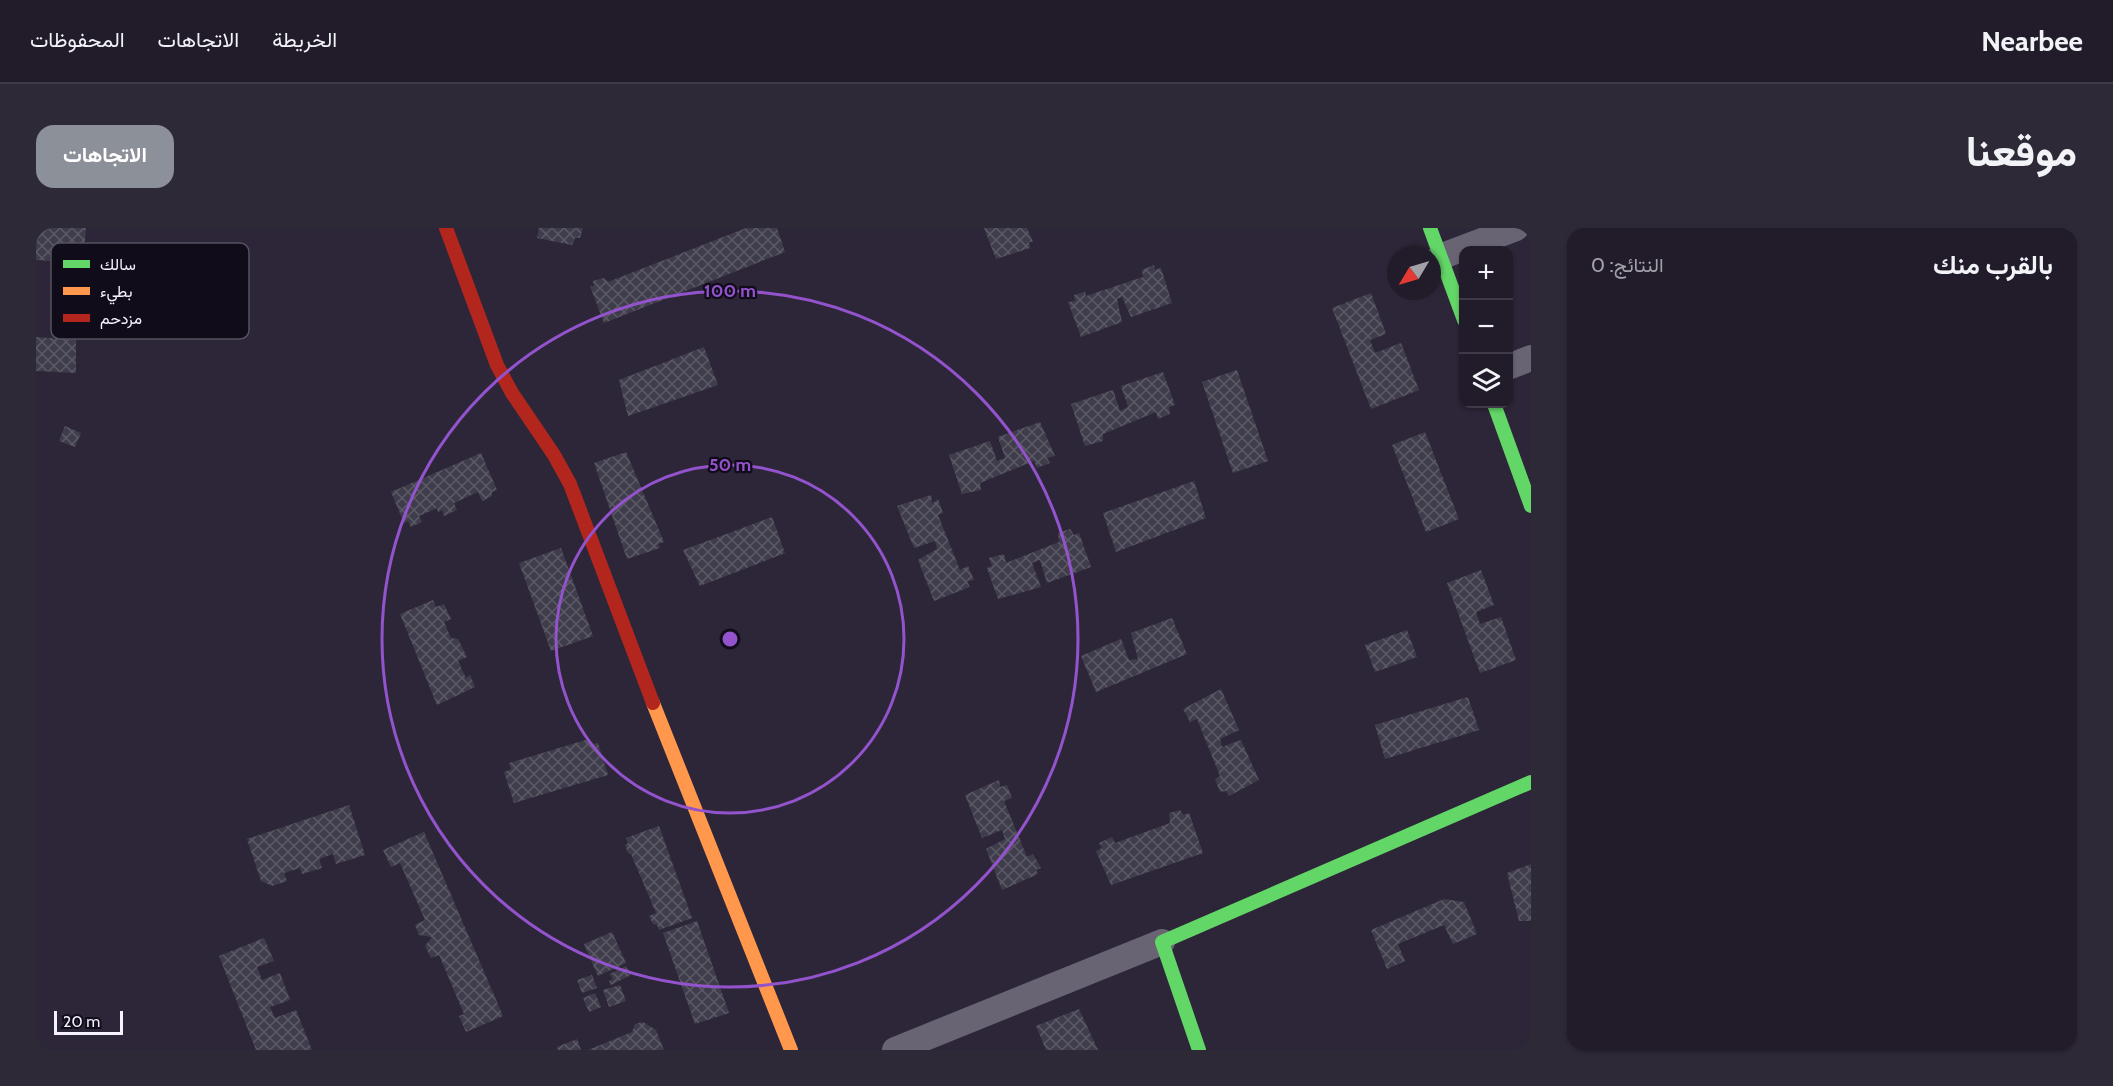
<!DOCTYPE html>
<html lang="ar">
<head>
<meta charset="utf-8">
<style>
  body { margin:0; font-family:Cabin,Vazirmatn,sans-serif; background:#2e2936; color:#f1f3f6; direction:rtl }
  .controls { position:absolute; right:18px; top:18px; display:grid; overflow:hidden; border-radius:12px; box-shadow:0 2px 4px #0004 }
  .controls button { width:54px; height:54px; display:grid; place-items:center; padding:0; border:0; border-bottom:2px solid #3f3a47; background:#221c2a; color:#f1f3f6; font:30px sans-serif }
  .compass { position:absolute; left:1351px; top:18px; width:54px; height:54px; border-radius:50%; background:#221c2a; box-shadow:0 2px 4px #0004; rotate:232deg }
  .scale { position:absolute; left:18px; bottom:15px; width:69px; box-sizing:border-box; padding-left:6px; border:3px solid #f5f1fe; border-top:0; font-size:16px; line-height:21px; white-space:nowrap; color:#f5f1fe; -webkit-text-stroke:4px #110c1a; paint-order:stroke }
  .list { margin:0; padding:0; list-style:none }
  h2 { display:flex; justify-content:space-between; align-items:center; height:78px; margin:0; padding:0 24px; font-size:26px }
  h2 small { font-size:20px; font-weight:400; color:#a2a1a8 }
  .icon { flex:none; width:33px; height:33px; fill:none; stroke:currentColor; stroke-width:2; stroke-linecap:round; stroke-linejoin:round }
  .map { position:relative; flex:none; width:1495px; height:822px; overflow:hidden; direction:ltr; border-radius:18px }
  header { display:flex; align-items:center; gap:36px; box-sizing:border-box; height:84px; padding:0 30px; background:#221c2a; border-bottom:2px solid #3f3a47 }
  header strong { font-size:28px }
  nav { display:flex; gap:33px; margin-inline-start:auto; font-size:21px }
  .intro { display:flex; align-items:center; justify-content:space-between; box-sizing:border-box; height:144px; padding:0 36px }
  h1 { margin:0; font-size:42px }
  .button { padding:15px 27px; border-radius:18px; background:#8c9099; color:#fff; font-size:21px; font-weight:700 }
  main { display:flex; gap:36px; padding:0 36px }
  aside { flex:1; background:#221c2a; border-radius:18px; box-shadow:0 2px 4px #0004 }
  .map>svg:first-child { display:block }
</style>
</head>
<body>
<header>
<strong>Nearbee</strong>
<nav><a>الخريطة</a><a>الاتجاهات</a><a>المحفوظات</a></nav>
</header>
<div class="intro"><h1>موقعنا</h1><a class="button">الاتجاهات</a></div>
<main>
<aside>
<h2>بالقرب منك<small>النتائج: 0</small></h2>
<ul class="list">
</ul>
</aside>
<div class="map">
<svg width="1495" height="822" viewBox="0 0 1495 822">
  <defs>
    <pattern id="building-cross-hatch" width="8" height="8" patternUnits="userSpaceOnUse" patternTransform="scale(1.5)"><rect width="8" height="8" fill="#3f3d4b"/><path d="M0 0l8 8M0 8l8-8" fill="none" stroke="#5b5a66"/></pattern>
  </defs>
  <rect width="100%" height="100%" fill="#2d2638"/>
  <path fill="url(#building-cross-hatch)" d="M0,0H50L47,35L0,32Z
    M503,0H547L544,10H539L536,17L501,10Z
    M710,0H741L749,24L568,95L554,58H558L557,53L568,50L572,54Z
    M948,0H991L997,14H993L994,20L960,31Z
    M1118,37L1119,42L1125,40L1136,75L1095,89L1086,69L1081,71L1086,94L1045,109L1032,74L1039,73L1038,67L1049,64L1050,68L1107,49L1106,42Z
    M1335,65L1350,106L1334,112L1339,125L1365,115L1383,162L1335,181L1296,80Z
    M0,109L40,112V145L0,143Z
    M668,119L682,157L592,188L583,152Z
    M1201,142L1232,233L1197,245L1166,154Z
    M1127,144L1139,177L1133,179L1134,186L1122,191L1120,184L1067,206V213L1049,218L1035,176L1077,162L1084,183L1092,179L1085,158Z
    M1004,194L1019,228L1011,230L1014,235L1001,240L998,233L944,255L945,262L926,266L913,227L954,213L961,233L969,230L962,209Z
    M29,198L45,205L39,219L23,213Z
    M1389,204L1423,291L1390,304L1356,217Z
    M590,224L628,314L622,316L624,320L591,331L558,235Z
    M445,225L461,262L456,264V268L446,273L442,264L418,275L421,282L408,288L406,282L402,284L401,280L383,288L386,294L375,299L372,293L368,295L355,264Z
    M1158,253L1170,290L1080,324L1067,285Z
    M895,267L896,276L902,271L907,285L902,287L924,342L932,338L938,352L931,353L934,359L898,373L882,332L901,321L899,313L878,320L861,278Z
    M736,289L749,325L664,358L647,322Z
    M1034,301L1038,307L1043,305L1055,339L1011,355L1004,332L996,335L1005,359L962,371L951,340L956,338L953,330L968,326L970,335L1023,314L1022,305Z
    M525,320L557,408L515,423L483,335Z
    M1445,342L1458,377L1440,384L1444,396L1465,389L1480,432L1444,445L1411,355Z
    M397,372L400,379L408,376L415,391L408,394L415,410L422,411L431,429L422,433L430,450L434,447L439,459L401,477L364,386Z
    M1136,390L1151,426L1060,464L1045,428L1085,411L1093,432L1102,431L1095,405Z
    M1371,402L1381,429L1339,444L1329,417Z
    M1185,461L1203,502L1184,511L1186,519L1205,512L1223,552L1193,568L1190,563L1184,564L1179,551L1184,548L1161,491L1154,494L1147,481Z
    M1432,469L1443,502L1349,531L1339,497Z
    M553,511L557,516L562,515L572,547L478,575L468,544L475,541L473,535Z
    M963,552L964,559L971,557L976,570L968,573L991,629L997,626L1005,640L1000,642L1002,646L966,662L950,621L969,611L966,602L946,610L929,567Z
    M313,577L329,627L300,636L297,626L283,631L286,640L266,646L264,640L248,645L251,653L236,658L225,653L211,611Z
    M1144,582L1148,587L1153,585L1167,625L1075,657L1060,623L1066,620L1063,615L1076,609L1079,615L1134,595L1133,585Z
    M623,598L656,690L623,702L621,697L617,696L613,688L620,685L595,626L592,625L589,617L592,615L590,610Z
    M388,604L467,788L430,804L423,788L428,786L403,727L395,730L389,718L396,709L383,707L379,697L389,692L364,635L355,639L347,622Z
    M1495,636V693H1483L1471,645Z
    M1408,671L1428,674L1441,706L1417,716L1408,697L1362,716L1369,733L1351,741L1335,702Z
    M661,693L693,785L659,796L627,705Z
    M576,704L590,735L562,748L548,716Z
    M228,710L238,733L221,739L226,752L244,745L254,772L234,779L239,790L260,782L276,822H220L183,728Z
    M590,738L595,747L575,757L573,753L577,751L574,746Z
    M556,747L561,760L546,765L541,752Z
    M584,757L590,773L573,779L567,762Z
    M559,765L565,779L553,784L547,770Z
    M1043,781L1062,822H1010L1000,798Z
    M607,794L620,802L628,822H552L596,804L599,796Z
    M541,811L545,822H522L521,819Z"/>
  <g fill="none" stroke-linecap="round" stroke-linejoin="round">
    <path stroke="#696473" stroke-width="26" d="M1404,29L1480,0
      M1472,139L1495,130
      M859,822L1126,714"/>
    <path stroke="#63d668" stroke-width="14" d="M1394,0L1428,92
      M1458,176L1495,278
      M1163,822L1126,714L1495,554"/>
    <path stroke="#ff974d" stroke-width="14" d="M617,475L755,822"/>
    <path stroke="#b3261e" stroke-width="14" d="M410,0L461,137L476,165L518,227L534,256L617,475"/>
  </g>
  <g fill="none" stroke="#9353cc" stroke-width="3">
    <circle cx="694" cy="411" r="174"/>
    <circle cx="694" cy="411" r="348"/>
  </g>
  <rect x="15" y="15" width="198" height="96" rx="9" fill="#110c1a" stroke="#55515e" stroke-width="1.5"/>
  <rect x="27" y="32" width="27" height="8" fill="#63d668"/>
  <rect x="27" y="59" width="27" height="8" fill="#ff974d"/>
  <rect x="27" y="86" width="27" height="8" fill="#b3261e"/>
  <g font-size="16" fill="#f5f1fe">
    <text x="64" y="42">سالك</text>
    <text x="64" y="69">بطيء</text>
    <text x="64" y="96">مزدحم</text>
  </g>
  <circle cx="694" cy="411" r="9" fill="#9353cc" stroke="#110c1a" stroke-width="3"/>
  <g font-size="18" text-anchor="middle" font-weight="bold" fill="#9353cc" stroke="#110c1a" stroke-width="4.5" stroke-linejoin="round" paint-order="stroke">
    <text x="694" y="69">100 m</text>
    <text x="694" y="243">50 m</text>
  </g>
</svg>
<div class="controls">
<button>+</button>
<button>−</button>
<button><svg class="icon" aria-label="layers" viewBox="0 0 24 24"><path d="M12 4l9 5-9 5-9-5zM3 14l9 5 9-5"/></svg></button>
</div>
<svg class="compass" viewBox="-18 -18 36 36"><path d="M0-13l5 13h-10z" fill="#e53935"/><path d="M0 13l5-13h-10z" fill="#a2a1a8"/></svg>
<div class="scale">20 m</div>
</div>
</main>
</body>
</html>
